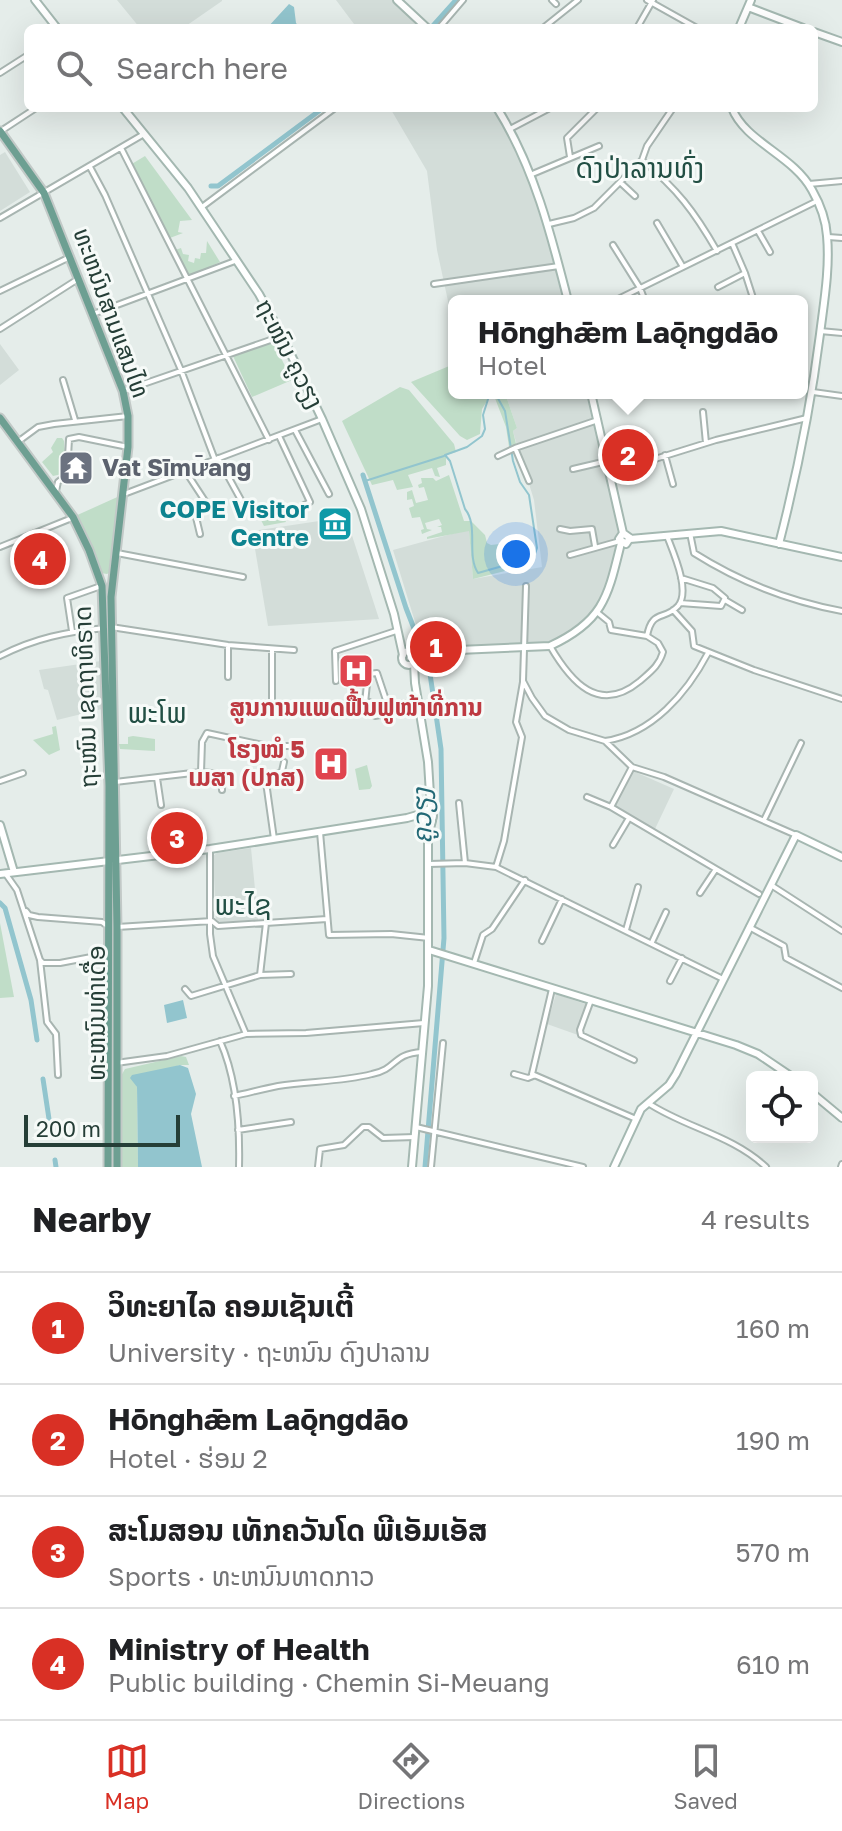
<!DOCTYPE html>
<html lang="en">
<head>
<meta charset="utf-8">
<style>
  body { margin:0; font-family:"Golos Text","Noto Sans Lao",sans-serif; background:#f2f2f2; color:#202124 }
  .controls { position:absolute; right:24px; bottom:24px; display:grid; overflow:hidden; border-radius:12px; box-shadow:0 8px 32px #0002 }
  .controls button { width:72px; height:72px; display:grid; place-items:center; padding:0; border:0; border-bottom:2px solid #e0e0e0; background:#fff; color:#202124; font:40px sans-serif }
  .scale { position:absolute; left:24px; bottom:20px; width:156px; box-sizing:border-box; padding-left:8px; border:4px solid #253e37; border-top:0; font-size:22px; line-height:28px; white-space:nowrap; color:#253e37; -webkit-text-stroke:6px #f6faf8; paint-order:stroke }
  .you { position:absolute; left:516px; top:554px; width:28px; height:28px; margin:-20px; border:6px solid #fff; border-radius:50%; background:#1a73e8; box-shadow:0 0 0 12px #1a73e833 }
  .badge { display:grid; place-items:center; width:52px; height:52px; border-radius:50%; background:#d93025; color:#fff; font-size:26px; font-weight:700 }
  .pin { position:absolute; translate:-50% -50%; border:4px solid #fff; box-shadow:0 2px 8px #0006 }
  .popup { position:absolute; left:448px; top:295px; width:360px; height:104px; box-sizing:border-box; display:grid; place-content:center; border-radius:12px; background:#fff; filter:drop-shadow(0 2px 6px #0005); font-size:26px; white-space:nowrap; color:#757577 }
  .popup b { font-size:30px; color:#202124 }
  .popup::after { content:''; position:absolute; left:50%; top:100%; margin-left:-16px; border:16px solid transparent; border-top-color:#fff }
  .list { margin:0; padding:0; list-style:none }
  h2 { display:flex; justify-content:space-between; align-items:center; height:104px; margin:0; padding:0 32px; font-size:34px }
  h2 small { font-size:26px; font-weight:400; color:#757577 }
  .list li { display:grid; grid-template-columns:52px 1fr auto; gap:24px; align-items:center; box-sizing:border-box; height:112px; padding:0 32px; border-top:2px solid #e0e0e0 }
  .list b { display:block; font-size:30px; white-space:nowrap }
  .list p { margin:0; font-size:26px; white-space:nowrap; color:#757577 }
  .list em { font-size:26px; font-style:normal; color:#757577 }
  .icon { flex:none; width:44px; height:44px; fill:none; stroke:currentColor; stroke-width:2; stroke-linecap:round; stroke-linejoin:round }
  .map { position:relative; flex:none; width:842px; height:1167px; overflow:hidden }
  .search { position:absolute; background:#fff; box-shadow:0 8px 32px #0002; left:24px; right:24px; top:24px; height:88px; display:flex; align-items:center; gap:20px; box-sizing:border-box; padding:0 28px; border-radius:12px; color:#757577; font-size:30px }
  .sheet { height:552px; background:#fff }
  nav { display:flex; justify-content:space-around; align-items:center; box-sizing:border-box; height:112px; border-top:2px solid #e0e0e0; background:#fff; font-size:22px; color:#757577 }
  nav a { display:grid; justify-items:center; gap:4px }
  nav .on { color:#d93025 }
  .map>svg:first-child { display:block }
</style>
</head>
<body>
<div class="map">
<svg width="842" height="1167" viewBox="0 0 842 1167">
  <rect width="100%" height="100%" fill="#e5edea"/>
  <path fill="#d3ddd9" d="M117,0H222V1L183,28H140Z
    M336,0H398L425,28H357Z
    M390,108H498L511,126L550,222L569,301H454V329L437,250L427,171Z
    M5,152L30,192L0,211V155Z
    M0,344L19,370L0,385Z
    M505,393H592L617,506L620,540L610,588L594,616L550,646L429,647L424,645L419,635L393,550L466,530L469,531L473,579L542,567L534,500L516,442L513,431L517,428Z
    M346,517L379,619L268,626L252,531Z
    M101,661L102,709L57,720L48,690L44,689L39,670Z
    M633,771L674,789L655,829L613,807Z
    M251,848L258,920L220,922L216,919L213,856L217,853Z
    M556,994L588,1005L578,1035L547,1024Z"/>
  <path fill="#c0ddc8" d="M145,156L192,220L180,221L178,232L183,233L170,238L130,165Z
    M207,241L220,262L190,276L175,250L181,248L183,254L189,255L188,261L194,263L195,258L200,259L201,253H206Z
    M273,342L292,380L252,397L233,356Z
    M454,364V393H492L482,409L480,434L467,440L460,436L411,382Z
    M400,387L409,390L454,444L456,452L446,455V465L437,468L440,477L435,476L432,468L408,475L413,487L397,490L393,480L372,485L342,421Z
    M493,393H505L517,428L513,431L516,444L509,447L506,427Z
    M57,438H62L64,441C64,451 68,465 62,474L53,476L42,462L53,452L51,448Z
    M449,475L464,521H471L485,535L487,543L491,545L526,541L527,549L520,556L521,567L473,579L469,531L427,539V537L442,532L441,527H437L442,525L439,519L425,523L427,529L432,530L422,534L421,530L424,529L420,517L412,518L409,508L414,506L412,499L407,500V492L412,490L416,503L428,500L424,487L419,488L418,485L422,483L421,478H433L436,481Z
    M124,494L112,571L107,574L101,573L73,517Z
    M273,502L279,507L286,522L264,526L258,514L271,508L269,503Z
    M56,726L60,750L49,755L33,740L53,734L52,727Z
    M133,736L155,739V751L120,749L119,744H128V737Z
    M367,765L372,786L370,789L359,790L355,769Z
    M0,923L14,997L0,998Z
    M181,1056L186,1057L189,1065H180L134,1080L137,1087L138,1167H121V1076L125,1069Z"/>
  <path fill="#92c5ce" d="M289,4L294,7L296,23L300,28H267Z
    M183,1000L187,1018L167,1023L164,1005Z
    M180,1065L188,1068L196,1094L191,1114L202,1167H138L137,1087L130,1078L132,1075Z"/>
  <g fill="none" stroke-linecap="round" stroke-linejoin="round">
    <path stroke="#92c5ce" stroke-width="2" d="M490,393L483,415L485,429L482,436L467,447L445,455L450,461L465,509C479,526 466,555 478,573L520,561L533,560L537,548L529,495L520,482L513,461L505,411L495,393
      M365,481L444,456"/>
    <path stroke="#92c5ce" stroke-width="5" d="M431,28L456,0
      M211,186H218L323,108
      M363,475L406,608L429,667L441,749L444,938L425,1167
      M0,903L5,908L31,1000L37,1040
      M43,1079L49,1119
      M55,1160L56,1167"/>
    <defs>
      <path id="street" d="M552,0L556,4
        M647,0L697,28
        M439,28L463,0
        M543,28L578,0
        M637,28L653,0
        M0,73L28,55
        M510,129L550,108
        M1,131L36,108
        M121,148L269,440
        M570,157L567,138L597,108
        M642,160L647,146L673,108
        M90,167L105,195L181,370L215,460
        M530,175L599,146
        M621,183L635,196
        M809,184L842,181
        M202,207L335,108
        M0,218L144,134
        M657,223L683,267
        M549,224L574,218L594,208L642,160C677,189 694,211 717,251
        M758,231L770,252
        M828,237L842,238
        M732,243L745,273L754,301
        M613,245L640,288L645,301
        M434,284L559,266
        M718,287L745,273
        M0,291L70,257
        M614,301L817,201
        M93,314L235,261
        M0,329L78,279
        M820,331L842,333
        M63,380L75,420
        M123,391L282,336
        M813,392L842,396
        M703,412L706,443
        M295,430L329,494
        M19,441L38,427L54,424L128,416
        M665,455L673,484
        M498,456L515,448
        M218,458L241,500
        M573,469L607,461
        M186,472L205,501L194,509L200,534
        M610,473L716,440L807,418
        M529,481L515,448L598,420
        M56,491L58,482L67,475L69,439L79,437L128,447
        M124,494L322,419
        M278,511L283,516L310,502L279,436
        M560,529L570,531L592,529L595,546
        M690,533L694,553C740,582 788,601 842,611
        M0,547L72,518
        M117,553L243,577
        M570,555L620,541
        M526,586L523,681L532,698L545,716L569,730L605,741L632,767L664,777L796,835
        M725,600L742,610
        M680,603L721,606L725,598L713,588L681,578
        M673,610L692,631L694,646L754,670L842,699
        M598,613L609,622L611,630L647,636
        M111,627L228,645L294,650
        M72,631L67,598L101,586
        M550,646C571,682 599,715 640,681C650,672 659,666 663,652L658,643L647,636C652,609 664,621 678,606C691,591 673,552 667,536
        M272,650V707
        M0,656C35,638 66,632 105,628
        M228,677V645
        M336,681L335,651L396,631
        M369,702L375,716L397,712
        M365,703L368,674L377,673L387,703
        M346,705L419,703
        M605,741C652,734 687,693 708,653
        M201,772L221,774L222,790
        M157,778L161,805
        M0,781L23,773
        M115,782L201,772L202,742L207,733L267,746H300
        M587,797L611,807L716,869L700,893
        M459,803L465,863
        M611,807L632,767
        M764,820L801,743
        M320,832L329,935L391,934L429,938
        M274,839L266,782L267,778L282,771L284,762
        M613,845L629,818
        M210,849V934L213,956L246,1034
        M429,864L465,863L496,867L723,979
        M496,867L504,841L522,737L516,722L523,682
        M716,869L759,894
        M5,873L17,890L40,960L47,1022L56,1034L58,1075
        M771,885L842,931
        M26,911L29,915L38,917L102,922L109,927
        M117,927L212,921L218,926L327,919
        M749,927L784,946L786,958L842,988
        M626,930L638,887
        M542,941L562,899
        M652,942L666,912
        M40,960L43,963H60L107,954
        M474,963L483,935L492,929L525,880
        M260,975L266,923
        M670,981L682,958
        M185,989L191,996L260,975L291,974
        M552,989L532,1074L636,1119
        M591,1000L580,1030L581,1035L634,1060
        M220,1041C237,1079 240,1126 239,1167
        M116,1063L167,1056L246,1034L306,1033L424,1023
        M514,1074L528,1078L533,1076
        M234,1096C248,1093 263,1089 278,1086C309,1081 341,1082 372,1074C398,1069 391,1054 422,1052
        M648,1103C686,1128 732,1135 766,1167
        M416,1127L583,1167
        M238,1130L291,1122
        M318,1167L320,1149L344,1145L363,1127H369L383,1138L415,1137
        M431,1167L443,1043
        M841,1167L842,1164"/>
      <path id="secondary" d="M35,0L57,28
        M397,0L427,28
        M748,7L803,28
        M739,28L751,0
        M814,32L842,42
        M123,108L188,188L259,294L282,336L322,419L361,509L394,614L403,655
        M497,108C534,167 551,234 568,301
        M732,108C745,142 793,155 812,190C820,204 826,220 827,236C830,268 824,302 820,334C811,405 797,474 779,544
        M591,393L623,533L619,539L626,544L630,538L623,533
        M630,539L721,531L842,557
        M402 658a7 7 0 1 1 14 0a7 7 0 1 1-14 0Z
        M413,652L550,646C604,621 608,596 621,543
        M414,663L415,683L428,762L431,811
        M421 816a6 6 0 1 1 12 0a6 6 0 1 1-12 0Z
        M0,825L14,872
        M0,874L210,849L407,818L421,814
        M429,950L736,1045L758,1054L792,1077
        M812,1093L842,1118
        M412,1167L428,986V836L432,821
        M614,1167L641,1109L669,1085L676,1074L796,835L842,857"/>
      <path id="primary" d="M0,131L44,193L123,391L128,416V447L111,597L117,927V1167
        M0,418L73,517L89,550L102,586L109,786L108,1167"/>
    </defs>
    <use href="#street" stroke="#a8b5b1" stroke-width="8"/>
    <use href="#secondary" stroke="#a4b8b1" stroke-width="10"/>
    <use href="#primary" stroke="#c2c9c7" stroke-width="11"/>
    <use href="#street" stroke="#fff" stroke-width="4"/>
    <use href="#secondary" stroke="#fff" stroke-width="6"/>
    <use href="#primary" stroke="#6d9f92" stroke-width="7"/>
  </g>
  <defs>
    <symbol id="temple-square" viewBox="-11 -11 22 22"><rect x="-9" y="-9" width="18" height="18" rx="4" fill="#6b7280" stroke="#f6faf8"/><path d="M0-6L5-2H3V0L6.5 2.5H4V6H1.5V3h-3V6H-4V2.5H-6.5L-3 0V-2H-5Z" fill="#fff"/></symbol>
    <symbol id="museum-square" viewBox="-11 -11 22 22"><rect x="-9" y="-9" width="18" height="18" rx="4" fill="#0f9aa8" stroke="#f6faf8"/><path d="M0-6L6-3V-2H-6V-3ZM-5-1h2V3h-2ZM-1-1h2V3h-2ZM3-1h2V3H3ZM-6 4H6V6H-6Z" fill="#fff"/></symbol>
    <symbol id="hospital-square" viewBox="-11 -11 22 22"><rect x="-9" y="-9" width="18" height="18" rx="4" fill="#e0444e" stroke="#f6faf8"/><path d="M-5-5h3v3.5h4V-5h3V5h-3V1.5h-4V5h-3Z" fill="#fff"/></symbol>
  </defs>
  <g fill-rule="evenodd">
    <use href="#temple-square" x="56" y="448" width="40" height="40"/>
    <use href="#museum-square" x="315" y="504" width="40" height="40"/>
    <use href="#hospital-square" x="336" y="651" width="40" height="40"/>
    <use href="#hospital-square" x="311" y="744" width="40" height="40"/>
  </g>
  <g text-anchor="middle" stroke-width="6" stroke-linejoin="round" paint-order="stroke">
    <g font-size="24" fill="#253e37" stroke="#f6faf8">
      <text transform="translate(111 313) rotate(70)" y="8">ທະຫນົນສາມແສນໄທ</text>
      <text transform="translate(289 354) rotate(63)" y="8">ຖະໜົນ ຄູວຽງ</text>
      <text transform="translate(86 697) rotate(-92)" y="8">ຖະໜົນ ເຊດຖາທິຣາດ</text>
      <text transform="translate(97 1013) rotate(-90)" y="8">ທະຫນົນທ່າເດື່ອ</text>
    </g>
    <g font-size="24" font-weight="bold" fill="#5b616d" stroke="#f6faf8" text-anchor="start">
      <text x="102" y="476">Vat Sīmư̄ang</text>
    </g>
    <g font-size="24" font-weight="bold" fill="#0d838f" stroke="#f6faf8" text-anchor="end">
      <text x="309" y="518">COPE Visitor<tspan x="309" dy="28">Centre</tspan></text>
    </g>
    <g font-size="24" font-weight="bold" fill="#be3a42" stroke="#f6faf8">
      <text x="356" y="716">ສູນການແພດຟື້ນຟູໜ້າທີ່ການ</text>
      <text x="305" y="758" text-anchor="end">ໂຮງໝໍ 5<tspan x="305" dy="28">ເມສາ (ປກສ)</tspan></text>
    </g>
    <g font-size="26" font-style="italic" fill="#236976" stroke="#f6faf8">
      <text transform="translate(422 816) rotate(-91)" y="9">ຄູວຽງ</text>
    </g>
    <g font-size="28" fill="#224f44" stroke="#f6faf8">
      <text x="640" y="178">ດົງປ່າລານທົ່ງ</text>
      <text x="157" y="723">ພະໂພ</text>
      <text x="243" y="915">ພະໄຊ</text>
    </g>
  </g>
</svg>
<div class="controls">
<button><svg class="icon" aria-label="locate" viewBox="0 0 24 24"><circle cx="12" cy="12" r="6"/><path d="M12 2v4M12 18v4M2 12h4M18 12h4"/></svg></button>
</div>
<div class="scale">200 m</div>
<div class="you"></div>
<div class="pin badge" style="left:436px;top:647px">1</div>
<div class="pin badge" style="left:628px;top:455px">2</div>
<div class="popup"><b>Hōnghǣm Laǭngdāo</b>Hotel</div>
<div class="pin badge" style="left:177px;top:838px">3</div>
<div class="pin badge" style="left:40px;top:559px">4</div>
<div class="search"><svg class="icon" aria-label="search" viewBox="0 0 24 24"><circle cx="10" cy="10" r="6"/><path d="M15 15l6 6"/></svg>Search here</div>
</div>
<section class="sheet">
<h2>Nearby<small>4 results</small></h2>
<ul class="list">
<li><span class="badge">1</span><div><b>ວິທະຍາໄລ ຄອມເຊັນເຕີ້</b><p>University · ຖະຫນົນ ດົງປາລານ</p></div><em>160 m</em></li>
<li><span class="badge">2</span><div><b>Hōnghǣm Laǭngdāo</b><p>Hotel · ຮ່ອມ 2</p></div><em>190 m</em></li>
<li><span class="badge">3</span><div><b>ສະໂມສອນ ເທັກຄວັນໂດ ພີເອັມເອັສ</b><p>Sports · ທະຫນົນທາດກາວ</p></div><em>570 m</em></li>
<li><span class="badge">4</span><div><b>Ministry of Health</b><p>Public building · Chemin Si-Meuang</p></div><em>610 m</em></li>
</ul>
</section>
<nav>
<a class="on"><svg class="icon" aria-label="map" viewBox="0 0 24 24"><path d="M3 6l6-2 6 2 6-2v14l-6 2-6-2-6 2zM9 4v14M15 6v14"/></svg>Map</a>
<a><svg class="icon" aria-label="directions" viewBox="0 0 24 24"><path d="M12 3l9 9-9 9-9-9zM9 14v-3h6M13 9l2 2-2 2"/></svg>Directions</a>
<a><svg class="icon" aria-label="saved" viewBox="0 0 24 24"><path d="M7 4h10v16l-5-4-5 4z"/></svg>Saved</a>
</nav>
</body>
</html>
